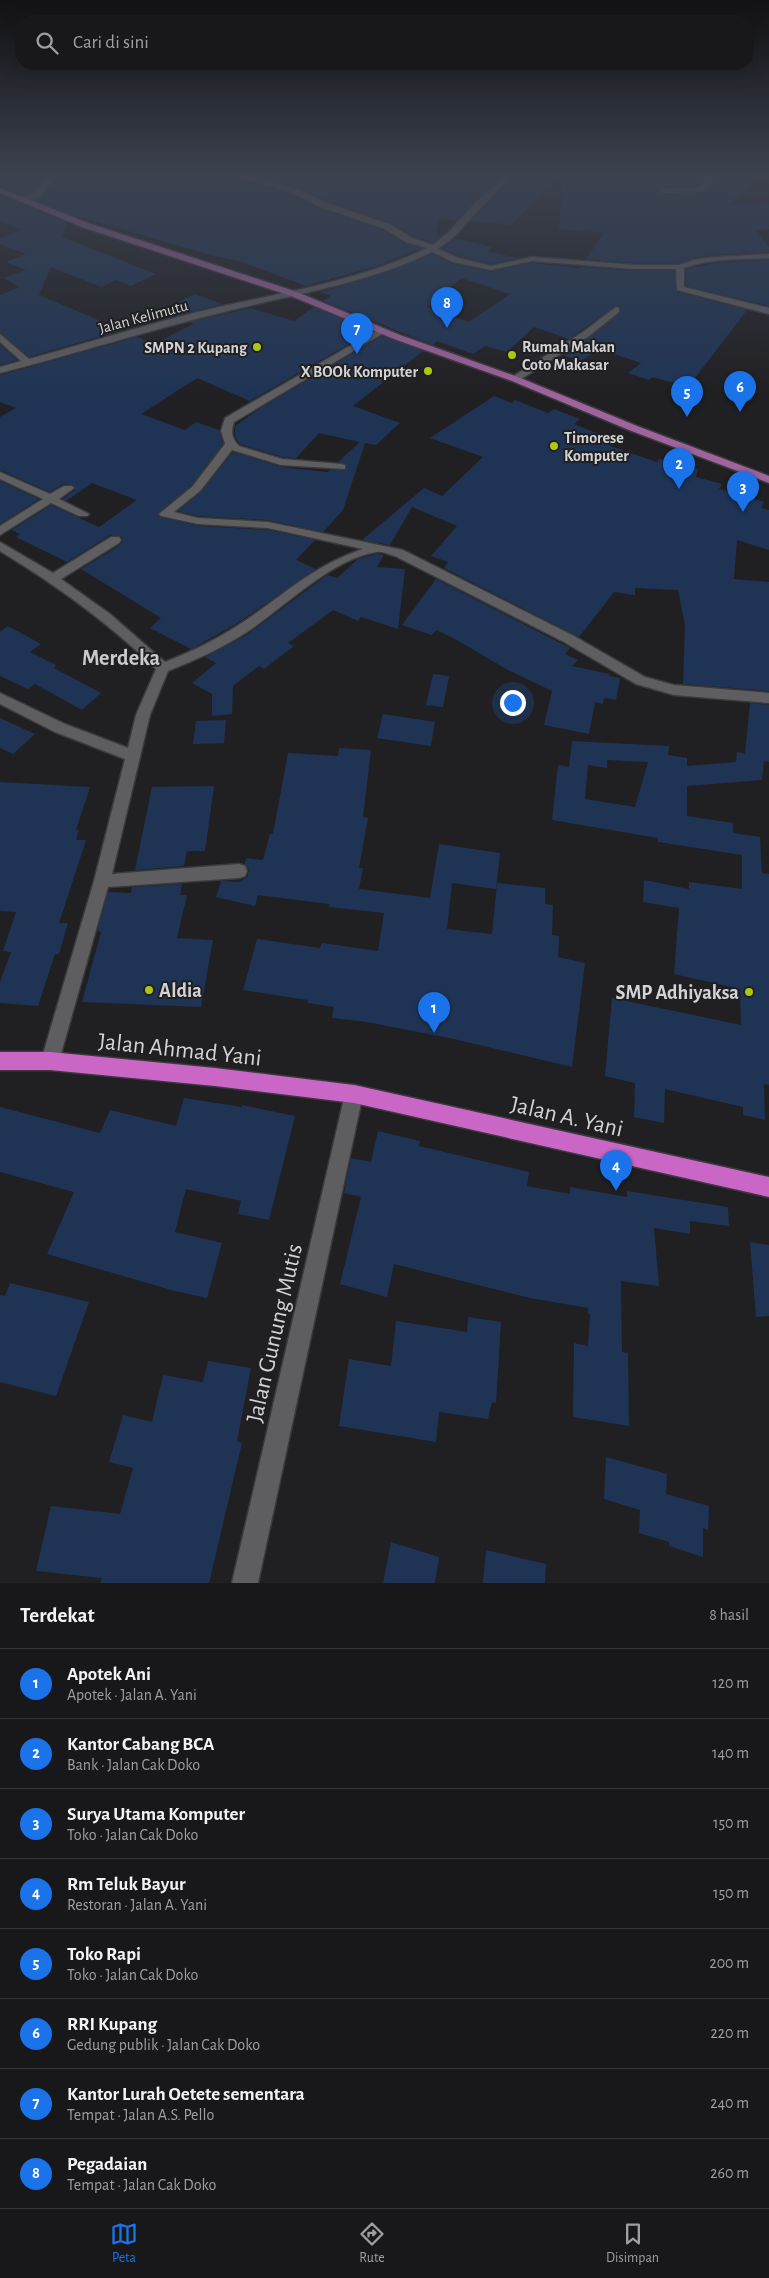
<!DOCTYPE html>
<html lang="id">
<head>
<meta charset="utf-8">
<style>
  body { margin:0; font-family:"Alegreya Sans",sans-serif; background:#212023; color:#f1f3f6 }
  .you { position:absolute; left:512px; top:702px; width:18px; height:18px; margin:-12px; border:4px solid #fff; border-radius:50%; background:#1a73e8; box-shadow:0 0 0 8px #1a73e833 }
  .badge { display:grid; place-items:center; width:32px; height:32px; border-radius:50%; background:#1a73e8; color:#fff; font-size:16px; font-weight:700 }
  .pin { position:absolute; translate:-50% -41px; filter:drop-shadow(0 1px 2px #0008) }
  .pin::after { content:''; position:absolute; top:26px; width:18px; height:15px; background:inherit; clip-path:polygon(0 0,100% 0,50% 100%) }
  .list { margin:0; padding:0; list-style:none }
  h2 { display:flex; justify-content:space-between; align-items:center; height:65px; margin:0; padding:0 20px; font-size:21px }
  h2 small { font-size:16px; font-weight:400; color:#9f9fa2 }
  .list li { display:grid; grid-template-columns:32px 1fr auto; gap:15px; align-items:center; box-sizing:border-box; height:70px; padding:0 20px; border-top:1px solid #363639 }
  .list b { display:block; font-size:19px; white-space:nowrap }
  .list p { margin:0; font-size:16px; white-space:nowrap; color:#9f9fa2 }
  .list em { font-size:16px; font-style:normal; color:#9f9fa2 }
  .icon { flex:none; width:28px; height:28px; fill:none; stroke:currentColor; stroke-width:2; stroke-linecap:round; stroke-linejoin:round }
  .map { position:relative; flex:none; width:769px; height:1583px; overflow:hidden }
  .search { position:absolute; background:#18171a; box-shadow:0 5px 20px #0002; left:15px; right:15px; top:15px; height:55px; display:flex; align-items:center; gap:12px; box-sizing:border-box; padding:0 18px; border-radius:20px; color:#9f9fa2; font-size:19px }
  .sheet { height:625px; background:#18171a }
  nav { display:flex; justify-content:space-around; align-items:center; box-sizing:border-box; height:70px; border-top:1px solid #363639; background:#18171a; font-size:14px; color:#9f9fa2 }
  nav a { display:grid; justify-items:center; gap:2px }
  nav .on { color:#1a73e8 }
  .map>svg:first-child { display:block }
</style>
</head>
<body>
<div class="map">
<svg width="769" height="1583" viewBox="0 0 769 1583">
  <rect width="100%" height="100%" fill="#201f22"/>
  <path fill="#1f3455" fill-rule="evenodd" d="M0,174H48L33,191L23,195L0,186Z
    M60,174H229L296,197L317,208L384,231L405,244L422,248L377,266L306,286L239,261L215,256L72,215L35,200L41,198Z
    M249,174H505L474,202L457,220L439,219L436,234L442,235L433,243L413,236L392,223L325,200L304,189Z
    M517,174H558L512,225L471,221Z
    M563,174H706L699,185L664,187L659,189L658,192L664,195L705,193L717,174H762L728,205L769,203V229L756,230L769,247V252L714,255L693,258L679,263H634L586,259L604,233L559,229Z
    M0,195L67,223L62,237L156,274L131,286L116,280L101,287L51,267L39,295L122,330L29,357L0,332V295L20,287L3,278L26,270L6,262L26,254L0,244V238L22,230L0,221Z
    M455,238L492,247L487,251L517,258L491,264L460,256L442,249Z
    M432,254L453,264L491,272L532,263L565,266L579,269L580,267L634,271H674L677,292L747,310L688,387L653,377L649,380L628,373L641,363L599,349L581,361L563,355L590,337L620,313L621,307L617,305L569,339L534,327L507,352L485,346L473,354L437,341L433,345L323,301L331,296L320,292L382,274ZM461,278L510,294L469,322L427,307Z
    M769,260V306L686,286V269L694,267L715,263Z
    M195,294L222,304L174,316L161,311Z
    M314,307L371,331L250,401L197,378L141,414L185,430L196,422L219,430L223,444L191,486L158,513L160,517L198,526L268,530L315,540L296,560L316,569L236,624L191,649L150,628L161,618L81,569L120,545L123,541L121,536L110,535L67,562L16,537L20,534L12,530L51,505L99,527L137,500L92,483L66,501L63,499L75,490L73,485L63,484L50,492L0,470V417L16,408L0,402V375L138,337L154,344L193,324L190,322L250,308L294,321Z
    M382,336L423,351L353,406L400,423L376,445L365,443L343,510L323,532L268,520L198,516L178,511L201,492L233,452L281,467L327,472L330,470H346V464L338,462L360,442L319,433L296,458L282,457L240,444L235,437V426L262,407Z
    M0,345L17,360L0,365Z
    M494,396L512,403L515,400L548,413L554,409L580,419L574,424L616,441L610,446L657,462L659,459L698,469L696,477L722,484L719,489L764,502L761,508L769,510V550L737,540L734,579L769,582V691L683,684L685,625L678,590L635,588V595L614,592L579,637L444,568L448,562L431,556L457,526L412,507L390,545L362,540L424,488L442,496L483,457L430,438Z
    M0,481L39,499L0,524Z
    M377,554L384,555L377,567L405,569L398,629L361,617L358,621L333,610L288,643L294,646L264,669L259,666L233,686L232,714L212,716V694L192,683L216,663L205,657L248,634L327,575L337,578L358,559Z
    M436,579L570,648L565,654L578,660L572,666L610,674L609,676L620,678L616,700L604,698L603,704L595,702L589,734L544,725L552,691L508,670L455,639L436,630L432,635L402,625Z
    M8,626L41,644L30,652L56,665L54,668L101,693L82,710L35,684L28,689L0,676V632Z
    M433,674L449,676L443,707L426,705Z
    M750,703L769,705V762L764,761L762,780L687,786V816L733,823V833L760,837L762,873L769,874V1085L764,1084L765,1120L743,1115V1107L665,1089L664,1123L634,1117L635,1083L605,1076L612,998L741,1025L740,989L674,974L679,908L643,902L644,880L689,889V882L742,889V855L658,842V838L552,820L558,765L569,767L572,741L669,746L668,755L687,758V766L736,762L737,752L745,754ZM607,760L648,762L635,807L585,799L588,765L607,768Z
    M383,714L435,722L431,746L377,738Z
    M0,718L35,734L13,754L0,748Z
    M226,720L224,743L193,744L196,721Z
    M339,748L371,750L363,817L368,818L359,868H363L359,889L430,898L439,844L500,853L496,889L452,883L447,929L492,934L497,883L545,888V904L553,905L552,935L559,936L558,957L585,963L572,1067L454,1039L367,1022L332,1018L334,1007L308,1003V1000L243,990L257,939L320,948L322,943L378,951L384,913L329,907L330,904L258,895L255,906L216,897L221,881L239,882L247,877L249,870L245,864L246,858L263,860L270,834H273L288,753L338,756Z
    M0,782L90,787L76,830H79L76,840H86L59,923H68L59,954H55L38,1006L0,1003V982L11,952L3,951L16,912L0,911Z
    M214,786L205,851H187L184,866L135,870L152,787Z
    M182,884L180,895H187L177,938L213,940L201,1007L82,1002L101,932L97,931L108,892L131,893L132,887Z
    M184,1098L242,1107V1105L295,1116L269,1220L238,1214L241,1201L186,1189L175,1232L222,1243L207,1298L175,1291L47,1254L74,1192L0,1172V1107L100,1133L110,1110L176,1126Z
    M378,1131L420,1141L419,1146L529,1172L527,1186L570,1194V1187L627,1197V1191L728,1207L729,1226L690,1221V1234L654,1228L659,1286L621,1281L622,1352L628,1353L629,1426L573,1417L574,1343L588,1346L590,1314L588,1313V1308L530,1298L394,1264L387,1297L340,1284L361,1197L344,1193L351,1158L371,1162Z
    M750,1242L769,1245V1316L756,1317Z
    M10,1283L89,1302L56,1396L0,1382V1295L5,1296Z
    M468,1317L501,1322L496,1403L492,1402L488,1419L439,1412L436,1442L339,1426L349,1359L391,1366L396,1321L467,1332Z
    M208,1361L251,1368L237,1441L242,1443L209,1583H100L102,1578L36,1571L51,1506L120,1514L133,1468L109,1462L123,1415L152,1422L163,1375L203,1382Z
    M606,1457L667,1474L666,1494L709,1506L708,1530L703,1528V1557L669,1546V1542L639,1533L640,1510L604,1499Z
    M391,1542L439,1557L435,1583H383Z
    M486,1550L546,1564L545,1583H483Z"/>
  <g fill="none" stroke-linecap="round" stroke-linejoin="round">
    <defs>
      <path id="minor" d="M51,174H58L40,197L23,201V197L34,193Z
        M231,174H242L303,191L324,202L391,225L412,238L433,245L450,231L475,203L508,174H515L481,207L456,235L438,249L459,258L491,266L532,257L634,265H679L693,260L714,257L769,254V258C741,260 710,258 684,268V287L769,308V314L677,290L676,269H634L532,261L491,270L453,262L432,252C367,284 293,294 224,312C149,330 75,354 0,373V367L21,361L0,342V334L29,359C94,341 158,321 223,306C292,291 363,279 427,248L406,242L385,229L318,206L297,195Z
        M708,174H715L705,191L664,193L660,191L664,189L700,187Z
        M616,307L619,308V312L589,336L518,381H512V377L583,332Z
        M379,329L387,331L234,422C231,431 231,438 239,446L282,459L341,464L345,465V469L281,465L232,450L200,491L174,512L198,518L268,522L403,550L574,636L645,677L674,685L769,693V703L674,695L636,684L564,642L395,556C390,555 382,551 377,552C333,558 283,608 247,632C222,648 196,660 168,671L150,715L112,874L239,864L245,866L247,871L245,876L239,878L108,887L59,1061L57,1067L50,1070L43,1067L41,1061L94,881L125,759L55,732L0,704V693L65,724L128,748L136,715L156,669C109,623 56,585 0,551V542L53,573L111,537H119L121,540L119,543L61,579L110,614L165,662C190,652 214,641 237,626C281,598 311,566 363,549L268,528L198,524L161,516L159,514L192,487L225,444L221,431L225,418Z
        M0,472L50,494L64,486H72L74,488L59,499L89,514L87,516H79L51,503L0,535V526L43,499L0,479Z
        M354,1085L361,1087L363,1094L258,1583H232L345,1094L347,1087Z"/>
      <path id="major" d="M0,188L88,223L297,292L400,335L518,377L637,426L769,476V483L629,430L512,381L394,339L291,296L82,227L0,193Z"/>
      <path id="highway" d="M0,1052H50L215,1068L354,1085L769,1177V1197L354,1103L215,1086L50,1070H0Z"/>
    </defs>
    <use href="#minor" stroke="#3a393c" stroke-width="3"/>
    <use href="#major" stroke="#3a393c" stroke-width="3"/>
    <use href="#highway" stroke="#3a393c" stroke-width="3"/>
    <use href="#minor" fill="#5e5e61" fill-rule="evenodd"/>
    <use href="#major" fill="#9f639e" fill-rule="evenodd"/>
    <use href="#highway" fill="#ca66c6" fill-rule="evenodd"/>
  </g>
  <linearGradient id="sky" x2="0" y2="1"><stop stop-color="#121113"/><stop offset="0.44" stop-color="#3c424f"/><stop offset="1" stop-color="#3c424f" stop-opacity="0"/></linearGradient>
  <rect width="769" height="396" fill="url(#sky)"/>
  <g fill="#acc612" stroke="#201f22" stroke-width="2">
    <circle cx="257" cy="347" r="5"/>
    <circle cx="512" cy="355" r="5"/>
    <circle cx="428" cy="371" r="5"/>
    <circle cx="554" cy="446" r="5"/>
    <circle cx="149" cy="990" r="5"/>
    <circle cx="749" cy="992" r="5"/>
  </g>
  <g text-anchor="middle" stroke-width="4" stroke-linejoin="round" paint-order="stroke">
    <g font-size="16" fill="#d3d3d5" stroke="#201f22">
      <text transform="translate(143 316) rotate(-15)" y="6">Jalan Kelimutu</text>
    </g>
    <g font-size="16" font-weight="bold" fill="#d3d3d5" stroke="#201f22" text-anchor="start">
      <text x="522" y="352">Rumah Makan<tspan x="522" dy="18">Coto Makasar</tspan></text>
      <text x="247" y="353" text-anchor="end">SMPN 2 Kupang</text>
      <text x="418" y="377" text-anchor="end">X BOOk Komputer</text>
      <text x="564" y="443">Timorese<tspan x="564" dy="18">Komputer</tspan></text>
    </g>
    <g font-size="20" font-weight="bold" fill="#d3d3d5" stroke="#201f22" text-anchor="start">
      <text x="159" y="997">Aldia</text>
      <text x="739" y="999" text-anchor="end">SMP Adhiyaksa</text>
    </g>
    <g font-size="22" font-weight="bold" fill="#cacacd" stroke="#201f22">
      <text x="121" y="665">Merdeka</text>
    </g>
    <g font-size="24" fill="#d3d3d5" stroke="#201f22">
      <text transform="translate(180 1049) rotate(6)" y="8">Jalan Ahmad Yani</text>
      <text transform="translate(567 1116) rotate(13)" y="8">Jalan A. Yani</text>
      <text transform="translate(274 1333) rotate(-77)" y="8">Jalan Gunung Mutis</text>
    </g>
  </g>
</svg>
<div class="you"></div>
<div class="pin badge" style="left:434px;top:1033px">1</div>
<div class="pin badge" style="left:679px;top:489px">2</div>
<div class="pin badge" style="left:743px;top:512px">3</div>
<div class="pin badge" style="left:616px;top:1191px">4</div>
<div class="pin badge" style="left:687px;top:417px">5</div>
<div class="pin badge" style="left:740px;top:412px">6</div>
<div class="pin badge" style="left:357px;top:354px">7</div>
<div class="pin badge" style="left:447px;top:328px">8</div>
<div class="search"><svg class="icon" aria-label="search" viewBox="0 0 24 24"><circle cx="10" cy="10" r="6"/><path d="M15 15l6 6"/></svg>Cari di sini</div>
</div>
<section class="sheet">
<h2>Terdekat<small>8 hasil</small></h2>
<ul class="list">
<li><span class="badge">1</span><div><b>Apotek Ani</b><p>Apotek · Jalan A. Yani</p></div><em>120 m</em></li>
<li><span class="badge">2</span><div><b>Kantor Cabang BCA</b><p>Bank · Jalan Cak Doko</p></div><em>140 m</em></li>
<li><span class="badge">3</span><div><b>Surya Utama Komputer</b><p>Toko · Jalan Cak Doko</p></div><em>150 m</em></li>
<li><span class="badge">4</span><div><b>Rm Teluk Bayur</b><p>Restoran · Jalan A. Yani</p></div><em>150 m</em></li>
<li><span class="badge">5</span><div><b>Toko Rapi</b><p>Toko · Jalan Cak Doko</p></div><em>200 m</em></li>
<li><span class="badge">6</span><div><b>RRI Kupang</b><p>Gedung publik · Jalan Cak Doko</p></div><em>220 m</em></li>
<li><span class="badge">7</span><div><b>Kantor Lurah Oetete sementara</b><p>Tempat · Jalan A.S. Pello</p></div><em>240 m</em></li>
<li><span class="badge">8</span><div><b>Pegadaian</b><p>Tempat · Jalan Cak Doko</p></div><em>260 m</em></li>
</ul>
</section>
<nav>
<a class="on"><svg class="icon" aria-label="map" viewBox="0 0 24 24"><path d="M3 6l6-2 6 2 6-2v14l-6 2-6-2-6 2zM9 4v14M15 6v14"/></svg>Peta</a>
<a><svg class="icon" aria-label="directions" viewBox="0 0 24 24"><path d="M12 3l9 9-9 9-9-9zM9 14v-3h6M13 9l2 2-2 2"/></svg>Rute</a>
<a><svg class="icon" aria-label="saved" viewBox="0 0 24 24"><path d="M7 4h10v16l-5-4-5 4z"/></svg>Disimpan</a>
</nav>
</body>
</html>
